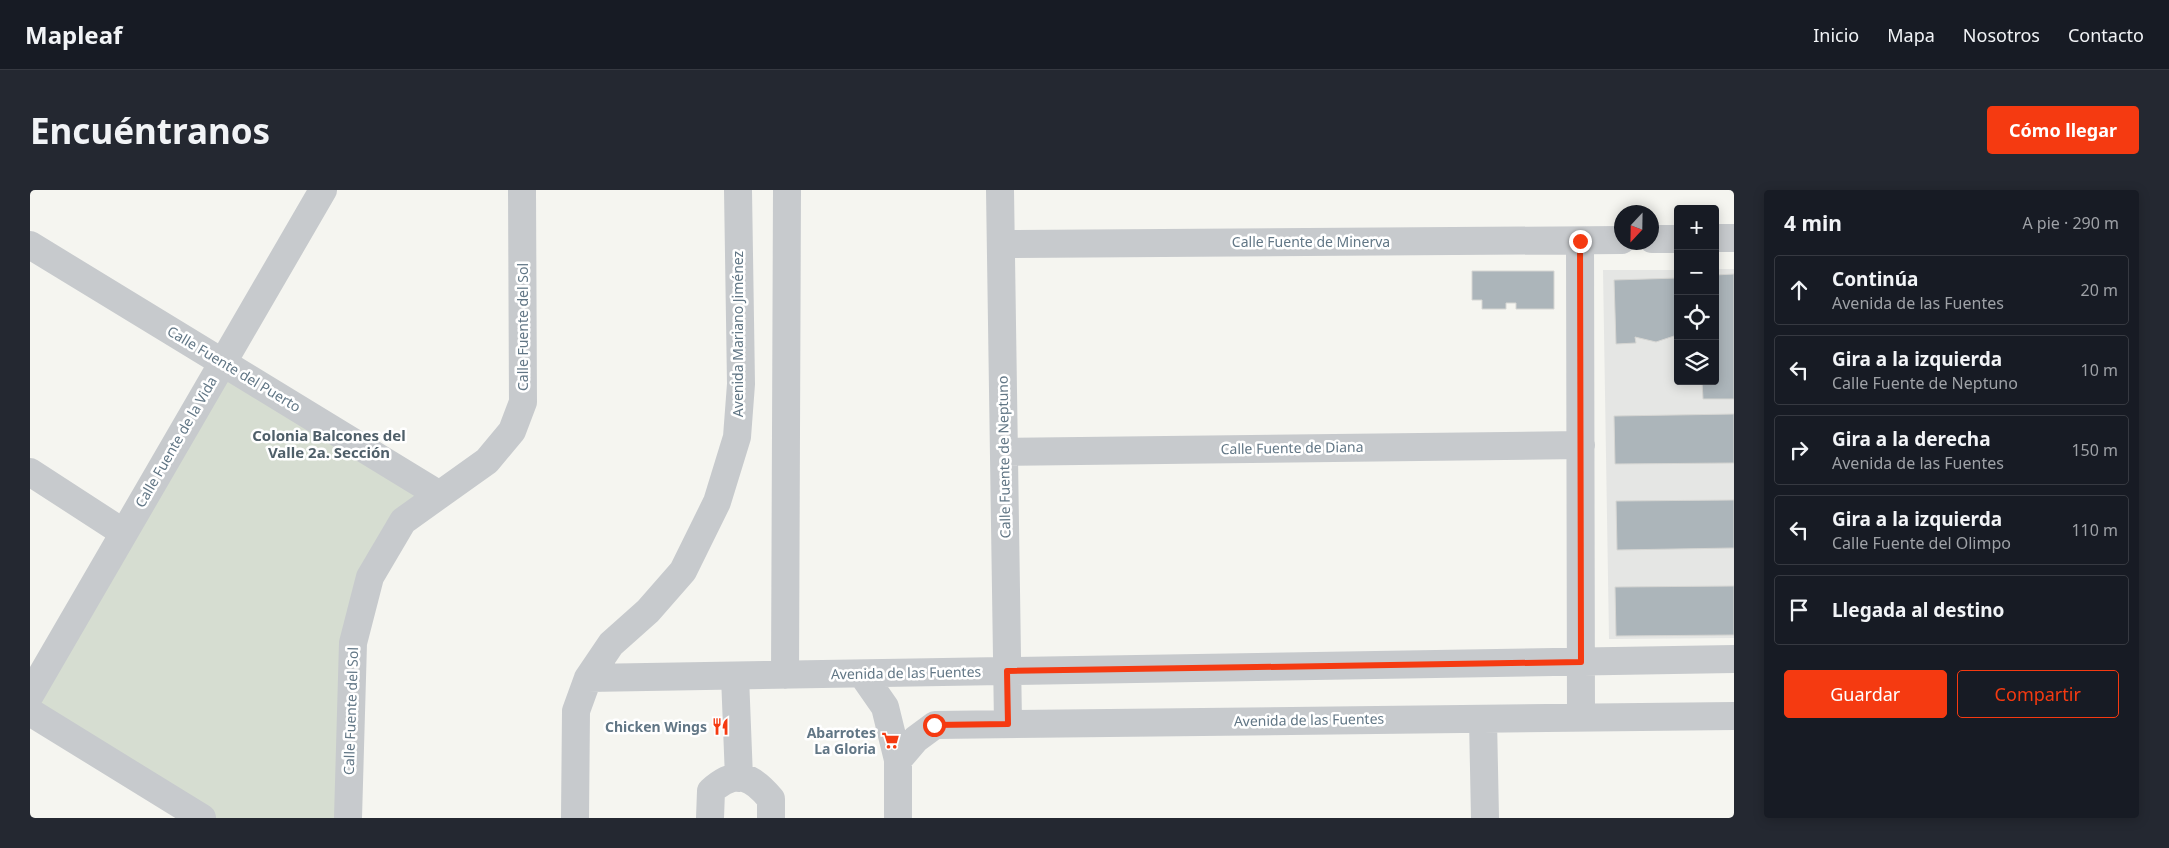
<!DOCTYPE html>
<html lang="es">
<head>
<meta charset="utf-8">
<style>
  body { margin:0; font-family:"Noto Sans",sans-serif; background:#242831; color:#f1f3f6 }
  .controls { position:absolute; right:15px; top:15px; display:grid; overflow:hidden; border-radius:5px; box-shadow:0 2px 12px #0003 }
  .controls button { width:45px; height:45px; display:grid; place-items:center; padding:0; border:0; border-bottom:1px solid #363941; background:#171b24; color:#f1f3f6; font:25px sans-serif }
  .compass { position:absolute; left:1584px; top:15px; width:45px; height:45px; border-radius:50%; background:#171b24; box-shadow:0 2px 12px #0003; rotate:202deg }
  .stop { position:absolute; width:15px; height:15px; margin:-11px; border:4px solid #f53a11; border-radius:50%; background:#fff }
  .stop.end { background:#f53a11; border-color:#fff; box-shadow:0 1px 5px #0008 }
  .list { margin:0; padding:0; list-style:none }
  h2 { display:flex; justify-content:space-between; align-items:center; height:65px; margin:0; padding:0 20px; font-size:21px }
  h2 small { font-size:16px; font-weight:400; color:#9ea1a6 }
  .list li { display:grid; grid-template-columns:32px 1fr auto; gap:15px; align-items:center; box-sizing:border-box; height:70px; margin:0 10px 10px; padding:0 10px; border:1px solid #363941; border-radius:5px }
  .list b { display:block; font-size:19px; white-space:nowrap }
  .list p { margin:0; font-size:16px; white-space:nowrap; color:#9ea1a6 }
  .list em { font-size:16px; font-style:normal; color:#9ea1a6 }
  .actions { display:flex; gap:10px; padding:15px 20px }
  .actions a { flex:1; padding:11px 0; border:1px solid #f53a11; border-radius:5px; text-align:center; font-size:18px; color:#f53a11 }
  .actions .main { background:#f53a11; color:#fff }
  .icon { flex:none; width:28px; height:28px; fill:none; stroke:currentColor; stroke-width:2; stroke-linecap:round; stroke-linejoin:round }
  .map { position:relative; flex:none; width:1704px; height:628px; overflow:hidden; border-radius:5px }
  header { display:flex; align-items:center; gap:30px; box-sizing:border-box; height:70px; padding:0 25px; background:#171b24; border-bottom:1px solid #363941 }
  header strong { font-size:24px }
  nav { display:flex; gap:28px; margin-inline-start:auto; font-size:18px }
  .intro { display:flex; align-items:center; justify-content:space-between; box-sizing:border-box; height:120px; padding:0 30px }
  h1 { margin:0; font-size:35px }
  .button { padding:12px 22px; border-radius:5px; background:#f53a11; color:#fff; font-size:18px; font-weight:700 }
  main { display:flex; gap:30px; padding:0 30px }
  aside { flex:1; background:#171b24; border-radius:5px; box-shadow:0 2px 12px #0003 }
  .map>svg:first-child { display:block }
</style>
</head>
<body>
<header>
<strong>Mapleaf</strong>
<nav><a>Inicio</a><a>Mapa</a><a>Nosotros</a><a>Contacto</a></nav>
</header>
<div class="intro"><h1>Encuéntranos</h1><a class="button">Cómo llegar</a></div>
<main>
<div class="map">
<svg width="1704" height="628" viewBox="0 0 1704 628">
  <rect width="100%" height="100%" fill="#f5f5f0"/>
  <path fill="#e5e6e4" d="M1685,79H1704V448L1579,449L1573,80H1648V191H1685Z"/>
  <path fill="#d6ddd1" d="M193,172L408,304L340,387L318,628H172L0,505Z"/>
  <path fill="#acb5ba" stroke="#d6d6d3" d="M1442,81H1524V119H1486V113H1476V119H1452V110H1442Z
    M1704,84V209H1673L1672,191H1685V85Z
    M1648,88V152L1647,145L1626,152L1605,147L1606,153L1586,154L1584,90Z
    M1704,224V273L1585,274L1584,226Z
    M1704,310V358L1587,360L1586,311Z
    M1704,396V445L1586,446L1585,397Z"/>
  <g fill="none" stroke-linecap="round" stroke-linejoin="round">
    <path stroke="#c7cacd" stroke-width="28" d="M970,0L978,534
      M1685,48H1704
      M1622,49H1648
      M1550,51L1551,527
      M971,54L1592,50
      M0,55L408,304
      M974,262L1551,255
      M0,282L94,343
      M832,484L855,517L868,570V628
      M755,485L757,0
      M705,486L709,588
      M558,488L1704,469
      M0,505L293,0
      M0,522L172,628
      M1453,529L1455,628
      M868,570L886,549L905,535L1704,526
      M318,628L323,453L340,387L373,331L457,271L482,241L493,212L492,0
      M545,628L546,521L558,488L581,454L618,421L653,381L687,312L707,247L711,194L708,0
      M680,628L681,601C706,578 722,586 741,609V628"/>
  </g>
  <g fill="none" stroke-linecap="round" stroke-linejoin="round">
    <path stroke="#f53a11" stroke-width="6" d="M904,535L978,534L977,481L1551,472L1550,51"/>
  </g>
  <defs>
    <symbol id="restaurant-bare" viewBox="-9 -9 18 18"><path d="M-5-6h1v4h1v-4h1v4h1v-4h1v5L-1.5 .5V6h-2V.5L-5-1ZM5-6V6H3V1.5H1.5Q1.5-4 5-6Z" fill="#f53a11" stroke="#fff" stroke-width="2.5" paint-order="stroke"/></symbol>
    <symbol id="supermarket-bare" viewBox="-9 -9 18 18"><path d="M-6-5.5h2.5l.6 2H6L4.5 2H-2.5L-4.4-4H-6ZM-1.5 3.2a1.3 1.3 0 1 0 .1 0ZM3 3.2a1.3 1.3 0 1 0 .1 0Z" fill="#f53a11" stroke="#fff" stroke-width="2.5" paint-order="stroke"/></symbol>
  </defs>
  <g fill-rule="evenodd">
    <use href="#restaurant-bare" x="678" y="524" width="25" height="25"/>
    <use href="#supermarket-bare" x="848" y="538" width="25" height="25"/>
  </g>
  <g text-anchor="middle" stroke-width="5" stroke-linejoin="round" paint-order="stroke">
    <g font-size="14" fill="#617685" stroke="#fff">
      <text x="1281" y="57">Calle Fuente de Minerva</text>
      <text transform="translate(493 137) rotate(-90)" y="5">Calle Fuente del Sol</text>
      <text transform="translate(708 144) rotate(-90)" y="5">Avenida Mariano Jiménez</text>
      <text transform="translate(204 179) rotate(31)" y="5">Calle Fuente del Puerto</text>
      <text transform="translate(146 252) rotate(-60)" y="5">Calle Fuente de la Vida</text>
      <text transform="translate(1262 258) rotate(-1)" y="5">Calle Fuente de Diana</text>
      <text transform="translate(974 267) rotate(-91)" y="5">Calle Fuente de Neptuno</text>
      <text transform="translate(876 483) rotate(-1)" y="5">Avenida de las Fuentes</text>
      <text transform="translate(321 521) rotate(-88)" y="5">Calle Fuente del Sol</text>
      <text transform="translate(1279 530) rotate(-1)" y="5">Avenida de las Fuentes</text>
    </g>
    <g font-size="14" font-weight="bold" fill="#617685" stroke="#fff" text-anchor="end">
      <text x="677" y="542">Chicken Wings</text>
      <text x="846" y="548">Abarrotes<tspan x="846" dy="16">La Gloria</tspan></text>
    </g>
    <g font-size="15" font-weight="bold" fill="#4f5f69" stroke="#fff">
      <text x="299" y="251">Colonia Balcones del<tspan x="299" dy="17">Valle 2a. Sección</tspan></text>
    </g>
  </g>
</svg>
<div class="controls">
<button>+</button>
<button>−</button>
<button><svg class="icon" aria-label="locate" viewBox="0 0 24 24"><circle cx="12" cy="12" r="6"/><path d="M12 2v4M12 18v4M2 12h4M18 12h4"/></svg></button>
<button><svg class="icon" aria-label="layers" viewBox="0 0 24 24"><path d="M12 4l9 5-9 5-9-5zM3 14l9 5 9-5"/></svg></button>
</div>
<svg class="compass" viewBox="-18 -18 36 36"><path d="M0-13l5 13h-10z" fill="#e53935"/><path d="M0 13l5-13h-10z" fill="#9ea1a6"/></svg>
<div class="stop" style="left:904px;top:535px"></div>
<div class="stop end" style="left:1550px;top:51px"></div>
</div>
<aside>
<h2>4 min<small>A pie · 290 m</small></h2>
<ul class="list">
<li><svg class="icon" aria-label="ahead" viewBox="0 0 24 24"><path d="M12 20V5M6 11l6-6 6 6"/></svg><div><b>Continúa</b><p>Avenida de las Fuentes</p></div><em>20 m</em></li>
<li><svg class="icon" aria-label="left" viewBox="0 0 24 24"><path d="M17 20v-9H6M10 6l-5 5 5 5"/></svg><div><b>Gira a la izquierda</b><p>Calle Fuente de Neptuno</p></div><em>10 m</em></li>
<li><svg class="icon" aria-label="right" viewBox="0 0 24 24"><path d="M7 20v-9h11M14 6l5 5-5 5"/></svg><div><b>Gira a la derecha</b><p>Avenida de las Fuentes</p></div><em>150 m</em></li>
<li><svg class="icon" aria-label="left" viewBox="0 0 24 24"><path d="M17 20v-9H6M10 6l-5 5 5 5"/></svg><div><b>Gira a la izquierda</b><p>Calle Fuente del Olimpo</p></div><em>110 m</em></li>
<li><svg class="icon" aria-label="arrive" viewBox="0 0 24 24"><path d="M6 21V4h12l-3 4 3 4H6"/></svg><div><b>Llegada al destino</b></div></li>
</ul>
<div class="actions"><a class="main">Guardar</a><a>Compartir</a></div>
</aside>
</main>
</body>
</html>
